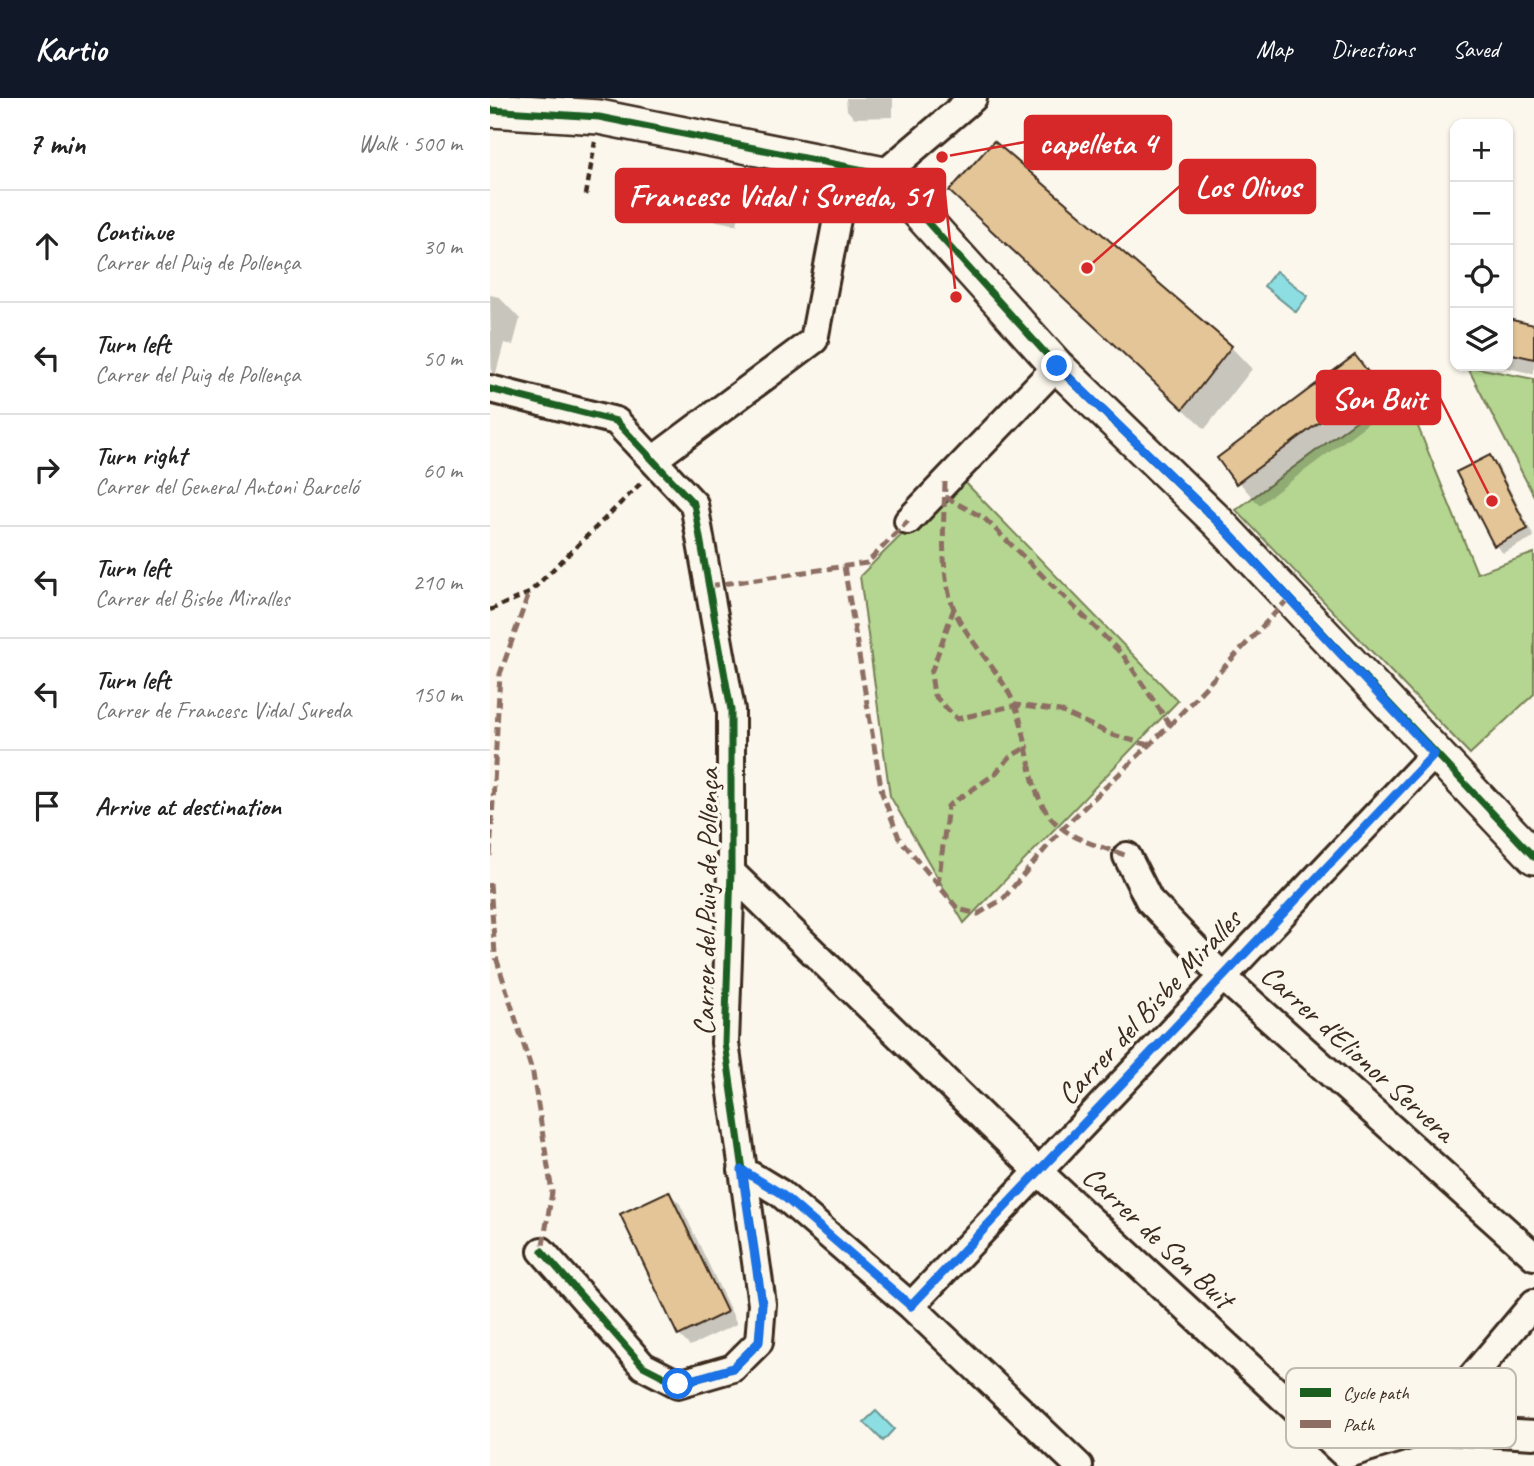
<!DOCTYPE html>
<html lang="en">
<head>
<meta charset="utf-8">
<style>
  body { margin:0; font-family:Caveat,sans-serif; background:#f2f2f2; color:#222 }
  .controls { position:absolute; right:21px; top:21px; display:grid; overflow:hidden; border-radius:14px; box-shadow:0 2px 5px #0004 }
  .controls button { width:63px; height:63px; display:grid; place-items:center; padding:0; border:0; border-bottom:2px solid #e0e0e0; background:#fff; color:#222; font:35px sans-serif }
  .stop { position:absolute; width:21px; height:21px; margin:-16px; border:5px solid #1a73e8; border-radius:50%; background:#fff }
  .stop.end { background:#1a73e8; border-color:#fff; box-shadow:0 2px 7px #0008 }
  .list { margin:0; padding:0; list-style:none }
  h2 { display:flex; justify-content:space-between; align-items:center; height:91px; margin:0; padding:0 28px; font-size:30px }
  h2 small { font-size:23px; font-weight:400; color:#767676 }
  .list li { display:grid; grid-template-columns:46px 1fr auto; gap:21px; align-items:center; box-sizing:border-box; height:112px; padding:0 28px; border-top:2px solid #e0e0e0 }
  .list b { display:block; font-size:26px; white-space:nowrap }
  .list p { margin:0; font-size:23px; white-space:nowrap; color:#767676 }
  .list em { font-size:23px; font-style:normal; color:#767676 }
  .icon { flex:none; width:38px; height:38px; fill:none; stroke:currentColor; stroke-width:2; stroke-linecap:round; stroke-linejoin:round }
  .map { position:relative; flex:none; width:1044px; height:1368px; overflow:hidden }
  header { display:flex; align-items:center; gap:42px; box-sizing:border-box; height:98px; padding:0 35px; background:#111827; color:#fff }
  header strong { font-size:33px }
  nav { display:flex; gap:38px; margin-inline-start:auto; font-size:24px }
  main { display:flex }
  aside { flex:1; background:#fff }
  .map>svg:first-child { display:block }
</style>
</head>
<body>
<header>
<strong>Kartio</strong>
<nav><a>Map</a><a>Directions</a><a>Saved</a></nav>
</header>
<main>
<aside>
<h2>7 min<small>Walk · 500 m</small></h2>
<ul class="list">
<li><svg class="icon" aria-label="ahead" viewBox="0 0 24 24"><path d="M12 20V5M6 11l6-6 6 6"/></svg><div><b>Continue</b><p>Carrer del Puig de Pollença</p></div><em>30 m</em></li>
<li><svg class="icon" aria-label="left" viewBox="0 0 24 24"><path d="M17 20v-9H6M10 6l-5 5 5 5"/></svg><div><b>Turn left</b><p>Carrer del Puig de Pollença</p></div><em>50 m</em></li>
<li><svg class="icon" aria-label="right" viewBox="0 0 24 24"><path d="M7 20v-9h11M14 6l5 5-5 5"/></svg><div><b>Turn right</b><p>Carrer del General Antoni Barceló</p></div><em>60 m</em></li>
<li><svg class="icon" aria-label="left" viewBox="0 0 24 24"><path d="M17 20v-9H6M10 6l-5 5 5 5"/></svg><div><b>Turn left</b><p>Carrer del Bisbe Miralles</p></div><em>210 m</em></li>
<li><svg class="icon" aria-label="left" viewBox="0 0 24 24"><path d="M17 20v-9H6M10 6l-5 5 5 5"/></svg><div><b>Turn left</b><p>Carrer de Francesc Vidal Sureda</p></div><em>150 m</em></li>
<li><svg class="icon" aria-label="arrive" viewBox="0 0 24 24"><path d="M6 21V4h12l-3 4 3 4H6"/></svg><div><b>Arrive at destination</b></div></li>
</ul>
</aside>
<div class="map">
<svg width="1044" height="1368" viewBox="0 0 1044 1368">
  <rect width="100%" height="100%" fill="#fbf7ec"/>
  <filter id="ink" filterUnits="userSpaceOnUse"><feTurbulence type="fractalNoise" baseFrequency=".0143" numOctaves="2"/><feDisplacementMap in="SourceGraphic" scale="14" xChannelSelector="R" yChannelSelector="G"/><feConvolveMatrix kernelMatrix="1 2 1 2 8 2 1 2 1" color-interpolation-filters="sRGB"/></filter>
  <g filter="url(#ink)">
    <path fill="#b4d690" stroke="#788057" stroke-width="2" d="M977,268L1044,281V398Z
      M912,289L987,475L1044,455V596L980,656L746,412Z
      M470,379L688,603L474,825L400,698L370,478Z"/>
    <path fill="#8cdee2" stroke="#6c9694" stroke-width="2" d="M786,173L818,198L806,214L774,188Z
      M386,1313L404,1331L393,1343L374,1324Z"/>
    <path fill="#0003" d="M356,0H403V19L364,20L357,12Z
      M247,85L254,92L247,127L202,118L194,110Z
      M482,114L741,249L762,271L715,331Z
      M0,197L9,199L30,221L23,247L14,245L2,290Z
      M1018,223L1044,229V276L1009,268H1018Z
      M865,260L905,305L769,407L729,361Z
      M1000,359L1007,366L1044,439L1013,455L1005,447L969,375Z
      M179,1095L190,1106L247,1226L200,1248L189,1237Z"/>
    <path fill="#e4c597" stroke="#3b2a1e" stroke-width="2" d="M504,43L742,248L693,311L459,93Z
      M1018,221L1044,227V261L1018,255Z
      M865,257L885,283L746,386L727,360Z
      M1000,357L1038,431L1004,448L966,374Z
      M179,1093L237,1214L188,1238L130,1116Z"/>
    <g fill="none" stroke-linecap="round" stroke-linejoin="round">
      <defs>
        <path id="minor" d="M394,76L483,0
          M0,291L126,323L204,406L241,612V774L235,945L272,1206L269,1244L243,1270L188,1286L153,1268L52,1153
          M163,362L324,242L357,68
          M418,423L567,268
          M637,758L659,802L733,879L1044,1158
          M241,774L549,1074L855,1357L938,1331L1044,1337
          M252,1072L290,1095L421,1208L589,1368
          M421,1208L944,656
          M938,1331L1044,1205"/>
        <path id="tertiary" d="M0,12L109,19L394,76L567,268L728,424L1044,759"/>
      </defs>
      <use href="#minor" stroke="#3b2a1e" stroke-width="32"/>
      <use href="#tertiary" stroke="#3b2a1e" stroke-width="38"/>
      <path stroke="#3b2a1e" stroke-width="4.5" stroke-dasharray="7 5" stroke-linecap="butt" d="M96,97L105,44
        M0,512L39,495L153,383"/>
      <use href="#minor" stroke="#fbf7ec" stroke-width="26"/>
      <use href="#tertiary" stroke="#fbf7ec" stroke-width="33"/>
      <path stroke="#8d6e63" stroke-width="5" stroke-dasharray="10 5" stroke-linecap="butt" d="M455,384C454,422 449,474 464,511C479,546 512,574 526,610C542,649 535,704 573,731C589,744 617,750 637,758
        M455,399L494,420L633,557L680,627
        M354,468L392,695L409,740L468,811L488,816L513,801L572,731L680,627L799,500
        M219,488L377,465L418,423
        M464,510L441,575L444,597L467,621L526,607L570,613L623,637L659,647
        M0,758L10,576L39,495
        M0,785L5,856L43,976L62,1094L52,1153
        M448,787L458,708L505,676L521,658L539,648"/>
      <defs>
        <path id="cycleway" d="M0,12L109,19L394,76L567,268L728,424L1044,759
          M0,291L126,323L204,406L241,612V774L235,945L272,1206L269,1244L243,1270L188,1286L153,1268L52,1153"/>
      </defs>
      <use href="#cycleway" stroke="#fbf7ec" stroke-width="11"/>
      <use href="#cycleway" stroke="#1b5e20" stroke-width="7"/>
    </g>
  </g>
  <g fill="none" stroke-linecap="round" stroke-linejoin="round" filter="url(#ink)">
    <path stroke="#1a73e8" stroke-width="9" d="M188,1286L243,1270L269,1244L272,1206L252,1072L290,1095L421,1208L944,656L728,424L567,268"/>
  </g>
  <g text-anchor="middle" stroke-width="7" stroke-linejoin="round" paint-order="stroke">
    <g font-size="30" fill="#3b2a1e" stroke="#fbf7ec">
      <text transform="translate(216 804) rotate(-89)" y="10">Carrer del Puig de Pollença</text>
      <text transform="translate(659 909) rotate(-47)" y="10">Carrer del Bisbe Miralles</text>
      <text transform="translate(868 955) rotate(42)" y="10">Carrer d'Elionor Servera</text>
      <text transform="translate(668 1139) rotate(43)" y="10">Carrer de Son Buit</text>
    </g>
  </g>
  <rect x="796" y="1270" width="230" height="80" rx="10" fill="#fbf7ec" stroke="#c1baae" stroke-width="2"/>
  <rect x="810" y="1290" width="31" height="9" fill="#1b5e20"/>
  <rect x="810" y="1322" width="31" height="8" fill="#8d6e63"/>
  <g font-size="19" fill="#3b2a1e">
    <text x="853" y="1301">Cycle path</text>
    <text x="853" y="1333">Path</text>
  </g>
  <path fill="none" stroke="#d62828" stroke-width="2.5" d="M452 59L535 44M597 170L690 88M466 199L455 97M1002 403L950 300"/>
  <g fill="#d62828" stroke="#fbf7ec" stroke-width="2.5">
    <circle cx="452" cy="59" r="7"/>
    <circle cx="597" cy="170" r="7"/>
    <circle cx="466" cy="199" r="7"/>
    <circle cx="1002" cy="403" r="7"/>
  </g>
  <g fill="#d62828" stroke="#d62828" stroke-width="2.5">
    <rect x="535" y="18" width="146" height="53" rx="7"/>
    <rect x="690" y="62" width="135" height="53" rx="7"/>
    <rect x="126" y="71" width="329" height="53" rx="7"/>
    <rect x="827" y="273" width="123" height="53" rx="7"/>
  </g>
  <g font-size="32" text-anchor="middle" font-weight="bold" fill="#fff">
    <text x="608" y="55">capelleta 4</text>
    <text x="758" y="99">Los Olivos</text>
    <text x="290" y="108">Francesc Vidal i Sureda, 51</text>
    <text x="889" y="311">Son Buit</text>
  </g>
</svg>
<div class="controls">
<button>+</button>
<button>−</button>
<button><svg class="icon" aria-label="locate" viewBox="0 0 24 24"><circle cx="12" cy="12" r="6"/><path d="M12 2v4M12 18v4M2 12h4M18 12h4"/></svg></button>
<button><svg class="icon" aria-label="layers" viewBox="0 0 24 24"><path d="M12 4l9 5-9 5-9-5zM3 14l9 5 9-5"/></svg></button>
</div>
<div class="stop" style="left:188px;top:1286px"></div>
<div class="stop end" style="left:567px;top:268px"></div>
</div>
</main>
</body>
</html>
